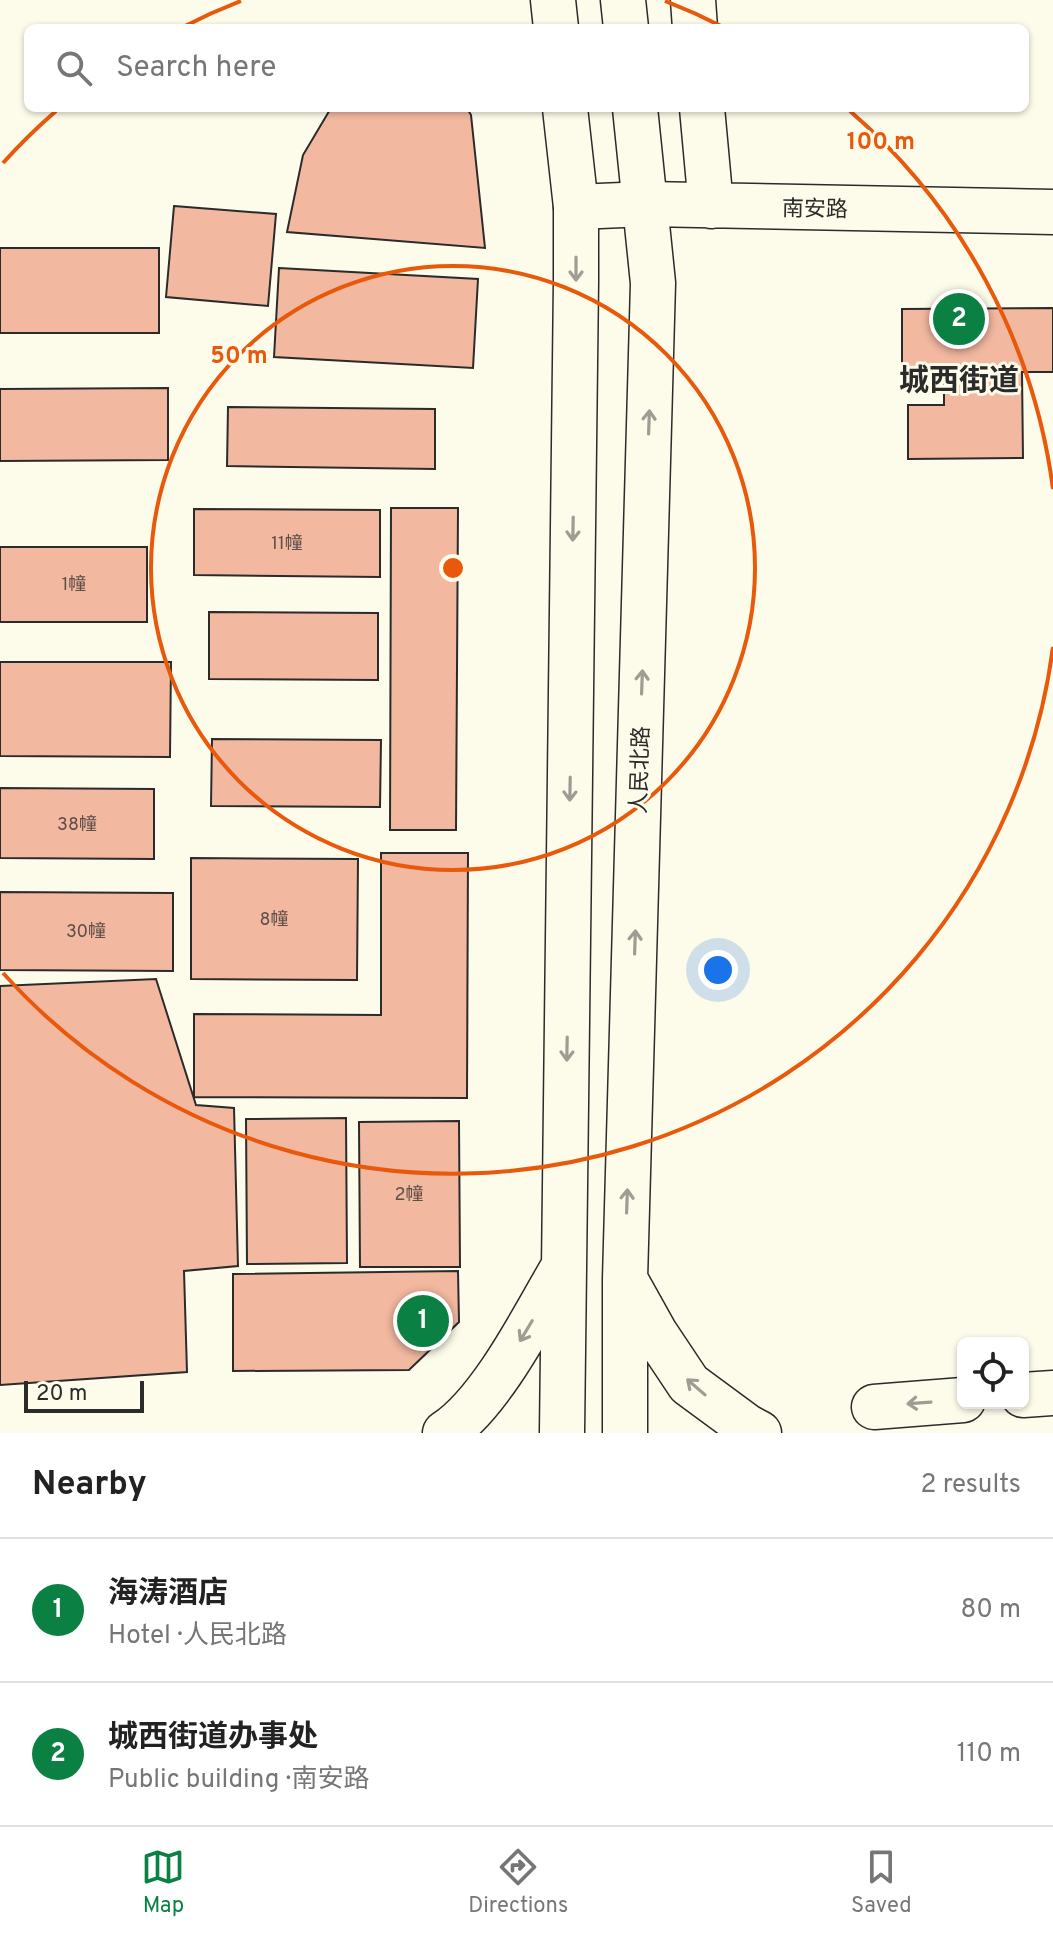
<!DOCTYPE html>
<html lang="en">
<head>
<meta charset="utf-8">
<style>
  body { margin:0; font-family:Overpass,"Noto Sans SC",sans-serif; background:#f6f6f6; color:#222 }
  .controls { position:absolute; right:24px; bottom:24px; display:grid; overflow:hidden; border-radius:12px; box-shadow:0 2px 6px #0004 }
  .controls button { width:72px; height:72px; display:grid; place-items:center; padding:0; border:0; border-bottom:2px solid #e0e0e0; background:#fff; color:#222; font:40px sans-serif }
  .scale { position:absolute; left:24px; bottom:20px; width:120px; box-sizing:border-box; padding-left:8px; border:4px solid #2b2b2b; border-top:0; font-size:22px; line-height:28px; white-space:nowrap; color:#2b2b2b; -webkit-text-stroke:6px #fdfbea; paint-order:stroke }
  .you { position:absolute; left:718px; top:970px; width:28px; height:28px; margin:-20px; border:6px solid #fff; border-radius:50%; background:#1a73e8; box-shadow:0 0 0 12px #1a73e833 }
  .badge { display:grid; place-items:center; width:52px; height:52px; border-radius:50%; background:#0b8043; color:#fff; font-size:26px; font-weight:700 }
  .pin { position:absolute; translate:-50% -50%; border:4px solid #fff; box-shadow:0 2px 8px #0006 }
  .list { margin:0; padding:0; list-style:none }
  h2 { display:flex; justify-content:space-between; align-items:center; height:104px; margin:0; padding:0 32px; font-size:34px }
  h2 small { font-size:26px; font-weight:400; color:#767676 }
  .list li { display:grid; grid-template-columns:52px 1fr auto; gap:24px; align-items:center; box-sizing:border-box; height:144px; padding:0 32px; border-top:2px solid #e0e0e0 }
  .list b { display:block; font-size:30px; white-space:nowrap }
  .list p { margin:0; font-size:26px; white-space:nowrap; color:#767676 }
  .list em { font-size:26px; font-style:normal; color:#767676 }
  .icon { flex:none; width:44px; height:44px; fill:none; stroke:currentColor; stroke-width:2; stroke-linecap:round; stroke-linejoin:round }
  .map { position:relative; flex:none; width:1053px; height:1433px; overflow:hidden }
  .search { position:absolute; background:#fff; box-shadow:0 2px 6px #0004; left:24px; right:24px; top:24px; height:88px; display:flex; align-items:center; gap:20px; box-sizing:border-box; padding:0 28px; border-radius:12px; color:#767676; font-size:30px }
  .sheet { height:392px; background:#fff }
  nav { display:flex; justify-content:space-around; align-items:center; box-sizing:border-box; height:112px; border-top:2px solid #e0e0e0; background:#fff; font-size:22px; color:#767676 }
  nav a { display:grid; justify-items:center; gap:4px }
  nav .on { color:#0b8043 }
  .map>svg:first-child { display:block }
</style>
</head>
<body>
<div class="map">
<svg width="1053" height="1433" viewBox="0 0 1053 1433">
  <rect width="100%" height="100%" fill="#fdfbea"/>
  <path fill="#f2b8a0" stroke="#2b2b2b" stroke-width="2" d="M331,108H467L471,115L485,248L287,232L303,155Z
    M174,206L276,214L268,306L166,297Z
    M0,248H159V333H0Z
    M279,268L478,279L473,368L274,357Z
    M1053,308V372H1022L1023,458L908,459V405H944V374H902V309Z
    M168,388V460L0,461V389Z
    M228,407L435,409V469L227,466Z
    M391,508H458L456,830H390Z
    M194,509L380,510V577L194,575Z
    M0,547H147V622H0Z
    M209,612L378,613V680L209,679Z
    M0,662H171L170,757L0,756Z
    M212,739L381,740L380,807L211,806Z
    M0,788L154,789V859L0,858Z
    M381,853H468L467,1098L194,1097V1014L381,1015Z
    M191,858L358,859L357,980L191,979Z
    M0,892L173,893V971L0,970Z
    M156,979L196,1105L234,1108L238,1266L184,1271L187,1372L0,1385V986Z
    M346,1118L347,1263L247,1264L246,1119Z
    M459,1121L460,1267H360L359,1122Z
    M458,1271L459,1322L409,1370L233,1371V1274Z"/>
  <g fill="none" stroke-linecap="round" stroke-linejoin="round">
    <defs>
      <path id="minor" d="M693,0L695,28
        M702,108L711,206
        M576,207L646,204L1053,212
        M1023,1395L1053,1393
        M874,1407L963,1400"/>
      <path id="major" d="M553,0L556,28
        M623,0L626,28
        M626,1281L655,1333L689,1384L746,1426L759,1433
        M445,1433C491,1403 534,1317 562,1269
        M562,1433L576,281V207L565,108
        M625,1433V1279L653,283L635,108"/>
    </defs>
    <use href="#minor" stroke="#2b2b2b" stroke-width="47"/>
    <use href="#major" stroke="#2b2b2b" stroke-width="47"/>
    <use href="#minor" stroke="#fdfbea" stroke-width="44"/>
    <use href="#major" stroke="#fdfbea" stroke-width="44"/>
  </g>
  <defs><path id="oneway-shaft" d="M-6 0H5M1.5-3L5.5 0L1.5 3" fill="none" stroke-width="1.6" stroke-linecap="round" stroke-linejoin="round" transform="scale(2)"/></defs>
  <g stroke="#9e9d94">
    <use href="#oneway-shaft" transform="translate(576 269) rotate(90)"/>
    <use href="#oneway-shaft" transform="translate(649 422) rotate(-88)"/>
    <use href="#oneway-shaft" transform="translate(573 529) rotate(91)"/>
    <use href="#oneway-shaft" transform="translate(642 682) rotate(-88)"/>
    <use href="#oneway-shaft" transform="translate(570 789) rotate(91)"/>
    <use href="#oneway-shaft" transform="translate(635 942) rotate(-88)"/>
    <use href="#oneway-shaft" transform="translate(567 1049) rotate(91)"/>
    <use href="#oneway-shaft" transform="translate(627 1201) rotate(-88)"/>
    <use href="#oneway-shaft" transform="translate(526 1331) rotate(121)"/>
    <use href="#oneway-shaft" transform="translate(696 1387) rotate(-139)"/>
    <use href="#oneway-shaft" transform="translate(919 1403) rotate(176)"/>
  </g>
  <g fill="none" stroke="#e8590c" stroke-width="4">
    <circle cx="453" cy="568" r="302"/>
    <path d="M1053 647A605 605 0 0 1 3 973M3 163A605 605 0 0 1 56 111M183 27A605 605 0 0 1 241 1M665 1A605 605 0 0 1 723 27M850 111A605 605 0 0 1 1053 489"/>
  </g>
  <g text-anchor="middle" stroke-width="6" stroke-linejoin="round" paint-order="stroke">
    <g font-size="18" fill="#5d4e48">
      <text x="287" y="549">11幢</text>
      <text x="74" y="590">1幢</text>
      <text x="77" y="830">38幢</text>
      <text x="274" y="925">8幢</text>
      <text x="86" y="937">30幢</text>
      <text x="409" y="1200">2幢</text>
    </g>
    <g font-size="22" fill="#2b2b2b" stroke="#fdfbea">
      <text transform="translate(815 208) rotate(1)" y="8">南安路</text>
      <text transform="translate(639 770) rotate(-88)" y="8">人民北路</text>
    </g>
    <g font-size="30" font-weight="bold" fill="#2b2b2b" stroke="#fdfbea">
      <text x="959" y="390">城西街道</text>
    </g>
  </g>
  <circle cx="453" cy="568" r="12" fill="#e8590c" stroke="#fdfbea" stroke-width="4"/>
  <g font-size="24" text-anchor="middle" font-weight="bold" fill="#e8590c" stroke="#fdfbea" stroke-width="6" stroke-linejoin="round" paint-order="stroke">
    <text x="881" y="149">100 m</text>
    <text x="239" y="363">50 m</text>
  </g>
</svg>
<div class="controls">
<button><svg class="icon" aria-label="locate" viewBox="0 0 24 24"><circle cx="12" cy="12" r="6"/><path d="M12 2v4M12 18v4M2 12h4M18 12h4"/></svg></button>
</div>
<div class="scale">20 m</div>
<div class="you"></div>
<div class="pin badge" style="left:423px;top:1321px">1</div>
<div class="pin badge" style="left:959px;top:319px">2</div>
<div class="search"><svg class="icon" aria-label="search" viewBox="0 0 24 24"><circle cx="10" cy="10" r="6"/><path d="M15 15l6 6"/></svg>Search here</div>
</div>
<section class="sheet">
<h2>Nearby<small>2 results</small></h2>
<ul class="list">
<li><span class="badge">1</span><div><b>海涛酒店</b><p>Hotel · 人民北路</p></div><em>80 m</em></li>
<li><span class="badge">2</span><div><b>城西街道办事处</b><p>Public building · 南安路</p></div><em>110 m</em></li>
</ul>
</section>
<nav>
<a class="on"><svg class="icon" aria-label="map" viewBox="0 0 24 24"><path d="M3 6l6-2 6 2 6-2v14l-6 2-6-2-6 2zM9 4v14M15 6v14"/></svg>Map</a>
<a><svg class="icon" aria-label="directions" viewBox="0 0 24 24"><path d="M12 3l9 9-9 9-9-9zM9 14v-3h6M13 9l2 2-2 2"/></svg>Directions</a>
<a><svg class="icon" aria-label="saved" viewBox="0 0 24 24"><path d="M7 4h10v16l-5-4-5 4z"/></svg>Saved</a>
</nav>
</body>
</html>
